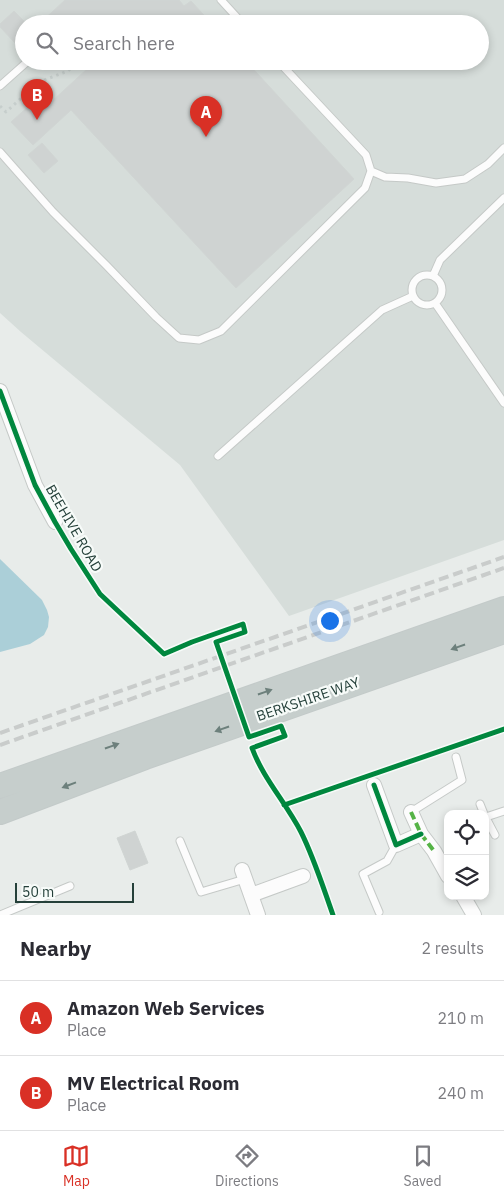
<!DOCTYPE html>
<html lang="en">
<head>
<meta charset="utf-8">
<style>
  body { margin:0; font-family:"IBM Plex Sans",sans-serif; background:#f2f2f3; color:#2b2b33 }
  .controls { position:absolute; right:15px; bottom:15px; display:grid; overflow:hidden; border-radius:10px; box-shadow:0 2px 8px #0003 }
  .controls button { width:45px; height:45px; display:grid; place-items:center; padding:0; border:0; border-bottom:1px solid #e1e1e2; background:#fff; color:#2b2b33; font:25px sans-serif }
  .scale { position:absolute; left:15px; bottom:12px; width:119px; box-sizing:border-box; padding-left:5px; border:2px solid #25403a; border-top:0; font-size:14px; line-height:18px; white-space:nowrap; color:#25403a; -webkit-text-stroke:4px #f7fbf9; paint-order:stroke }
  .you { position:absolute; left:329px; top:620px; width:18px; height:18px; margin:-12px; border:4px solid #fff; border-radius:50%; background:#1a73e8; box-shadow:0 0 0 8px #1a73e833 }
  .badge { display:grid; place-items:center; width:32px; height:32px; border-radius:50%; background:#d93025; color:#fff; font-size:16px; font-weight:700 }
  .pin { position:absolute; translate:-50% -41px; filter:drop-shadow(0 1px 2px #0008) }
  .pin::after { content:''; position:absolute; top:26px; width:18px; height:15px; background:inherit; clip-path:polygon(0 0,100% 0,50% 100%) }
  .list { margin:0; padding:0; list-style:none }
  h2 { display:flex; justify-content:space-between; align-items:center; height:65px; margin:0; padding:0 20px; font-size:21px }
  h2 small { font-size:16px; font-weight:400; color:#7c7c81 }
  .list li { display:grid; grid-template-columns:32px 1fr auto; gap:15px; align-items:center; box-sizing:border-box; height:75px; padding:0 20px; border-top:1px solid #e1e1e2 }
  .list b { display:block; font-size:19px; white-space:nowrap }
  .list p { margin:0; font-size:16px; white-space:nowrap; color:#7c7c81 }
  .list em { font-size:16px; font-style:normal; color:#7c7c81 }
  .icon { flex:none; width:28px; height:28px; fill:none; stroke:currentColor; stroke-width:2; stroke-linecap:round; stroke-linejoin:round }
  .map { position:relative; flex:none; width:504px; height:915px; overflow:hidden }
  .search { position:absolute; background:#fff; box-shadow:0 2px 8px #0003; left:15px; right:15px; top:15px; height:55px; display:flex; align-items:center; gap:12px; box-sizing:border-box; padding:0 18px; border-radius:28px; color:#7c7c81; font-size:19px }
  .sheet { height:215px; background:#fff }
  nav { display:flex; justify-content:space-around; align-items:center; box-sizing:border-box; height:70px; border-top:1px solid #e1e1e2; background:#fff; font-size:14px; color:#7c7c81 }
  nav a { display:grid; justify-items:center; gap:2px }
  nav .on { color:#d93025 }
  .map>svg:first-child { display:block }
</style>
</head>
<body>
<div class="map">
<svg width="504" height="915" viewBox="0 0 504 915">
  <rect width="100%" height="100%" fill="#e8ecea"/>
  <path fill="#d6ddda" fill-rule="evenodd" d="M0,0H504V540L289,616L180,465L21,332L0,313ZM24,24H480V61H24Z"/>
  <path fill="#abcfd8" d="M0,559L42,600L47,610L49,617L48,627L44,635L30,644L0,652Z"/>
  <path fill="#cfd3d2" stroke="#d0d5d3" d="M65,0H179L184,6L191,1L212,24H39Z
    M14,11L24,21V35L15,43L0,27V24Z
    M80,61H246L354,179L236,288L71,110L33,145L11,122L41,95L49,104L87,69Z
    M42,143L58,161L44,173L28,155Z
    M135,831L148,863L130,870L117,838Z"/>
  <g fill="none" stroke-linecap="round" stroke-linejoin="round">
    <defs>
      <path id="service" d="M221,0L243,24
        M0,86L28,61
        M0,152L53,212L106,265L156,317L179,338L199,340L221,331L365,188L371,171L366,155L278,61
        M371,171L385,177L408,178L436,183L465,179L488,164L504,148
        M412 290a15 15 0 1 1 30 0a15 15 0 1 1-30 0Z
        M433,276L440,260L504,198
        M435,303L504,403
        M218,456L382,310L413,296
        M480,804L484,814
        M411,812L462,780L456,757
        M485,816L495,835
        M486,817L504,811
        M180,841L201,892L245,879
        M379,912L363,874L387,861L396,845
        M0,915L70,886"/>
      <path id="minor" d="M0,391L35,485L55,522
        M374,785L396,845L421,834
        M411,812L421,834L434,851L448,876
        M242,870L258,915
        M251,895L303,876
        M463,896L474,915"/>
      <path id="trunk" d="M0,786L504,609
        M0,812L145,757L504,631"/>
    </defs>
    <use href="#service" stroke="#c5c9c7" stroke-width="9"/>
    <use href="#minor" stroke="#c5c9c7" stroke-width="16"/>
    <use href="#trunk" stroke="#c3cac9" stroke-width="26"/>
    <path stroke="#c6cecc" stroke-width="3" stroke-dasharray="2.5 4" stroke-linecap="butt" d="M0,106L6,112L39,82L68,71L78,61
      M164,654L192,642L243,624L245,632L216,642
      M257,762L252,748L285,736L282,727"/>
    <use href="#service" stroke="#fcfcfc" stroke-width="7"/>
    <use href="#minor" stroke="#fcfcfc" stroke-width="14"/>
    <use href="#trunk" stroke="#c6cecc" stroke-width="24"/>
    <path stroke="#c9cccb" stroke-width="4" stroke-dasharray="10 5" stroke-linecap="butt" d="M0,733L504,557
      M0,745L504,568"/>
    <path stroke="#c6cecc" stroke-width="3" stroke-dasharray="2.5 4" stroke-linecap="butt" d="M216,642L249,737"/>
    <path stroke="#55b346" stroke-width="4" stroke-dasharray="8 4" stroke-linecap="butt" d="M411,812L421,834L434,851"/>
    <defs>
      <path id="cycleway" d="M0,391L35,485L55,522L71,549L100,594L164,654L192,642L243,624L245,632L216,642L249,737L281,726L285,736L252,748C263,778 286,803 301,832C314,858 323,887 333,915
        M374,785L396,845L421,834
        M284,805L504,729"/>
    </defs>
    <use href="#cycleway" stroke="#f7fbf9" stroke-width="8"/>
    <use href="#cycleway" stroke="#00873e" stroke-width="5"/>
  </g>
  <defs><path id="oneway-solid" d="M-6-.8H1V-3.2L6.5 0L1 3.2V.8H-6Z" transform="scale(1.25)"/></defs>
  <g fill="#6d807c">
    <use href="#oneway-solid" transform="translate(458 647) rotate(161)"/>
    <use href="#oneway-solid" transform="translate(265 692) rotate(-19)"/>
    <use href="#oneway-solid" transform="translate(222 729) rotate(161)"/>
    <use href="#oneway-solid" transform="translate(112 746) rotate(-19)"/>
    <use href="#oneway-solid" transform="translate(69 785) rotate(159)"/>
  </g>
  <g text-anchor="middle" stroke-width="4.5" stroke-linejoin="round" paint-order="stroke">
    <g font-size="14" fill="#25403a" stroke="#f7fbf9">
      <text transform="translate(74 528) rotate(60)" y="5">BEEHIVE ROAD</text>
      <text transform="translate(308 699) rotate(-19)" y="5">BERKSHIRE WAY</text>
    </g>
  </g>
</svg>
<div class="controls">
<button><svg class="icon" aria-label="locate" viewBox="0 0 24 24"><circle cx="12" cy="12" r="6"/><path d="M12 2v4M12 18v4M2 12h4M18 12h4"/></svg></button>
<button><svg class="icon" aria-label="layers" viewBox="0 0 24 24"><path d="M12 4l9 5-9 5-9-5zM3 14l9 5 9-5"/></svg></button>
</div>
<div class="scale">50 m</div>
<div class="you"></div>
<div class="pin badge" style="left:206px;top:137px">A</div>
<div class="pin badge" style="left:37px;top:120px">B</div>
<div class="search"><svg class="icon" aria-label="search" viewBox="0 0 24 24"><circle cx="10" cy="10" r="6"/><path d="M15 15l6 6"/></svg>Search here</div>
</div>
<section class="sheet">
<h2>Nearby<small>2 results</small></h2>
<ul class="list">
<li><span class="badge">A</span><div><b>Amazon Web Services</b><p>Place</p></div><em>210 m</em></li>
<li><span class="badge">B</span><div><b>MV Electrical Room</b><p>Place</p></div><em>240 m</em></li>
</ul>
</section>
<nav>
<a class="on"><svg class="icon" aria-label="map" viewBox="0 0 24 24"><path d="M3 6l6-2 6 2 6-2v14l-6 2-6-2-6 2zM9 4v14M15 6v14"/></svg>Map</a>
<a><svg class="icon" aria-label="directions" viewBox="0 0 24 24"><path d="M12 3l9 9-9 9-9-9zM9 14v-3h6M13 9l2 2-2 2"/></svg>Directions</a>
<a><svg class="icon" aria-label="saved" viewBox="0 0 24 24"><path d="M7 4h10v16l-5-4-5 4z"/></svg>Saved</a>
</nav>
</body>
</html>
